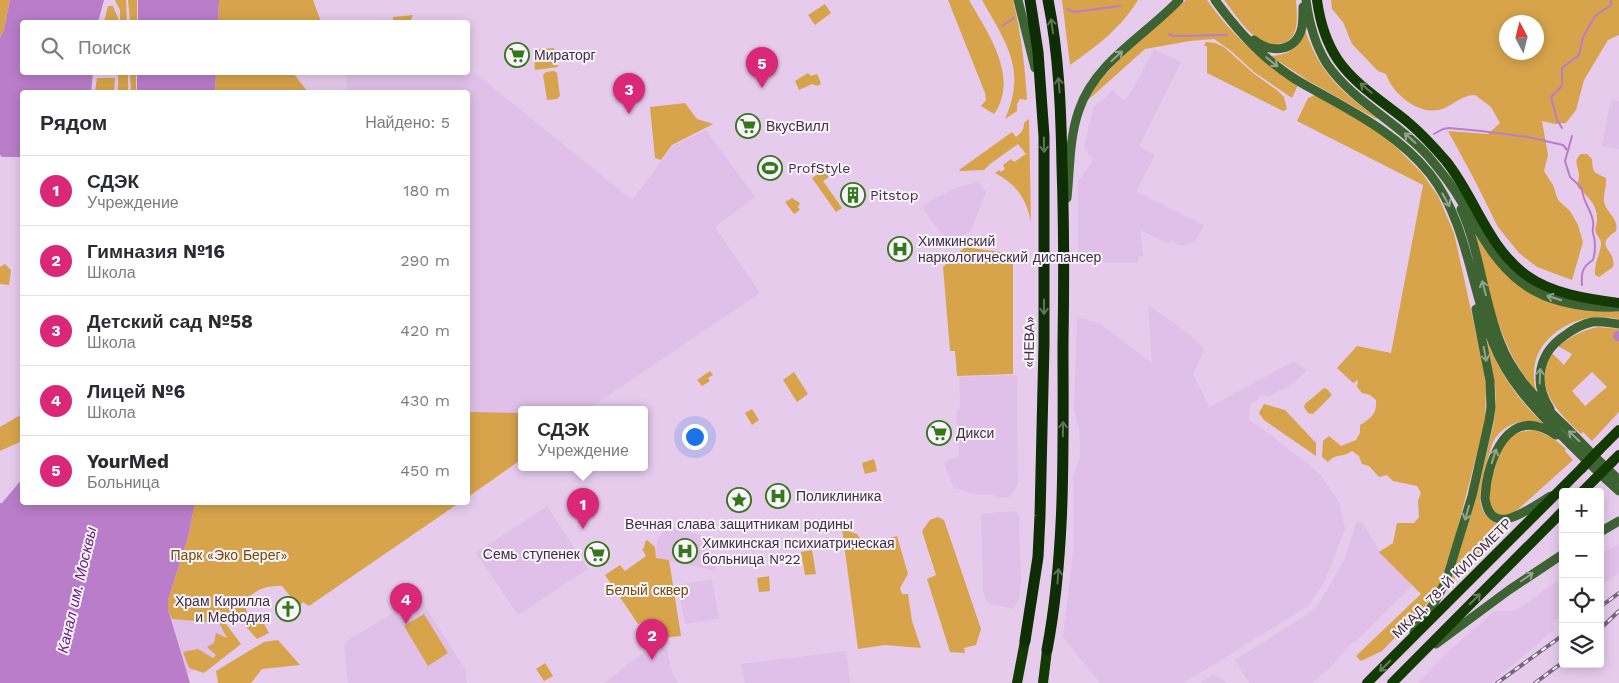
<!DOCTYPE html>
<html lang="ru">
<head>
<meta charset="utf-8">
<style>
  body { margin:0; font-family:"Work Sans",sans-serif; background:#f7f7f7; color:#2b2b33 }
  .controls { position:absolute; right:15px; bottom:15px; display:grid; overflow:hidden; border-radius:5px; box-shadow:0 2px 12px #0003 }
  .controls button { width:45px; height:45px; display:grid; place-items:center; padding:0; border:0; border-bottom:1px solid #e1e1e2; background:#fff; color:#2b2b33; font:25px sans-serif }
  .compass { position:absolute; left:1499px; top:15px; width:45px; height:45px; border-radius:50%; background:#fff; box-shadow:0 2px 12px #0003; rotate:353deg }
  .you { position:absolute; left:694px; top:436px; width:18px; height:18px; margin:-12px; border:4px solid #fff; border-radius:50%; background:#1a73e8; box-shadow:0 0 0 8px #1a73e833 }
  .badge { display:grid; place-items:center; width:32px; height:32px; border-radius:50%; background:#db2777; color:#fff; font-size:16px; font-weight:700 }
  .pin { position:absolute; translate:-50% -41px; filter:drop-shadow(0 1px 2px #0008) }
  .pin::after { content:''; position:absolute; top:26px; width:18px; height:15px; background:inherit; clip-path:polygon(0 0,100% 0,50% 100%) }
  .popup { position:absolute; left:518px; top:406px; width:130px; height:65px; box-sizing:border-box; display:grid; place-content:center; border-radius:5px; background:#fff; filter:drop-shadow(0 1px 4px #0005); font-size:16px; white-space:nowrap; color:#7c7c81 }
  .popup b { font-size:19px; color:#2b2b33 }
  .popup::after { content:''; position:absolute; left:50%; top:100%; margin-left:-10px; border:10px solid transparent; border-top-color:#fff }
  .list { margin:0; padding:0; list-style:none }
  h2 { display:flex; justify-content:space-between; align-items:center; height:65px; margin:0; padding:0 20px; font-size:21px }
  h2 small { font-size:16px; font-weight:400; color:#7c7c81 }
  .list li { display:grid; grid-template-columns:32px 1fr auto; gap:15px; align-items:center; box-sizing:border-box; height:70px; padding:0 20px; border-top:1px solid #e1e1e2 }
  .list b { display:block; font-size:19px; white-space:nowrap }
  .list p { margin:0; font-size:16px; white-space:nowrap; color:#7c7c81 }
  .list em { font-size:16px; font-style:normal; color:#7c7c81 }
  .icon { flex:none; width:28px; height:28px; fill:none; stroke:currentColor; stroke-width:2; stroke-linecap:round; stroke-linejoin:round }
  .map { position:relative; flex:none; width:1619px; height:683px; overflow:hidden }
  .search { position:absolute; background:#fff; box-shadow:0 2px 12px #0003; left:20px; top:20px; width:450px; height:55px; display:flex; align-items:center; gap:12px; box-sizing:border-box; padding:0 18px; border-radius:5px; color:#7c7c81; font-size:19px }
  .panel { position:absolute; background:#fff; box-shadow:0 2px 12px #0003; left:20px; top:90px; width:450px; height:415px; border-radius:5px }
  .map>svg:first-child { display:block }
</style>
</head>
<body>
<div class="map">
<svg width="1619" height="683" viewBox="0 0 1619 683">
  <rect width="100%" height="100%" fill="#e6cbed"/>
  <path fill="#e0c0e9" d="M1154,49L1181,62L1139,146L1155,155L1136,191L1204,225L1195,241L1180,246L1171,240L1169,244L1140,230L1143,256H1138V263H1078V182L1093,160L1084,148L1093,108L1113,90L1123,100L1125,99L1132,91Z
    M347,73H467L480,77L632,200L673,146L706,130L755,197L715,227L760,293L587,410H522V454L468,491V92H346Z
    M1611,99L1619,101V149L1602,146Z
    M979,182L986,192L971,231L948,243L922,207L937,197L958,187Z
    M1148,305L1184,330L1205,349L1193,374L1209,407L1294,361L1307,371L1292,384L1268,397L1260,395L1258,400L1250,404L1249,420L1271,435L1320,474L1339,502L1345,529L1324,583L1308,606L1184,683H1100L1063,637L1073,553V477L1080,458L1079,428L1074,411L1077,317L1099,323L1152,363Z
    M1017,375L1018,484L1010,497L996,498L995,495H978L954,488L944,464L949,459L959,457L956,413L960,407L959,377Z
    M547,506L588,569L518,615L476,553Z
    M1013,511L1018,513L1019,517L1021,580L1019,598L1014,609L987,603L983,590L981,514Z
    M1357,521L1363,523L1380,552L1413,585L1354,643L1353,642L1337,659L1334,664L1312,683H1249L1235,660L1312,611L1318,605L1344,560Z
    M666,527H674L706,537L710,540L716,571L656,558L657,541Z
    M1619,544V573L1600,586V554Z
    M1563,577V614L1552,623L1555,629L1491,683H1418L1450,650L1495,611H1515Z
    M712,579L719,619L685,624L678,585Z
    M413,587L466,671L467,683H348L344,643L407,604L405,594Z
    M172,619L220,623L229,647L187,675Z
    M667,647L671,670L678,683H604L648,649Z
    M846,651L850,683H745L741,664Z
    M1213,675L1221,678L1227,683H1200Z"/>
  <path fill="#d7a44c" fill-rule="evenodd" d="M0,0H10L4,29L0,38Z
    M115,0H126L127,22H120V10Z
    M128,0H137V22H130Z
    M219,0H313L321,22H218Z
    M948,0H969C987,32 1020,77 994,114L981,106L986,100L985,93Z
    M982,0H1013C1021,33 1025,66 1027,100L1020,99L1017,104V111L1005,119C1027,69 1006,43 982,0Z
    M1062,0H1138C1121,28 1097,46 1070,65Z
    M1186,0H1207C1231,35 1263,62 1298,85L1292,98L1254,72L1230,50L1214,39L1190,41L1145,49L1088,100L1093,89L1119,59Z
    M1224,0H1296C1297,17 1301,43 1277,44C1274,44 1268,44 1265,43C1250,37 1234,13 1224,0Z
    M1331,0H1619V35L1608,40L1584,80L1576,110L1566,123L1555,124L1542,121L1548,155L1544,171L1553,185L1558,200L1570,211L1578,225L1583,242L1572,280L1537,267L1519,253L1498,227L1473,177L1448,131L1488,134L1500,123L1491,107L1475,95C1458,96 1451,108 1438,110C1417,114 1392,93 1386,74L1378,71L1352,44L1343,22L1332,9ZM1536,22V52H1506V22Z
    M825,4L831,13L815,25L808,15Z
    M108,6H113L118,18V22H104Z
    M413,15L410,22H393V17Z
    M1305,30C1320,74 1341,91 1377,118L1376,119L1307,80L1271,56C1288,55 1301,48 1305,30Z
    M1206,42L1215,43L1224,47L1253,73L1278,91L1284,97L1287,109L1283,111L1207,73V47L1204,45Z
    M554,48L558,67L535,70L534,54L538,49Z
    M554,71L557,73L560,96L557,99L547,100L543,75L546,72Z
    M216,72L293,73L308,92H215Z
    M118,73H128V92H118Z
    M130,73H136V92H131Z
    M808,73L811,76L817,74L821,83L818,86L812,84L799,90L795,81Z
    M97,78H115L114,92H95Z
    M1315,95L1351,114L1376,131L1395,146L1422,173L1438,196L1454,233L1482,360L1486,386L1485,422L1455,538L1438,589L1421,611L1382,651L1361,661L1356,656L1421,594L1379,552L1393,543L1397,523H1414L1419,517L1418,501L1421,493L1417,486L1393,481L1387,475L1379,477L1369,466L1362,464L1359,456L1352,451C1342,458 1336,453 1328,462L1322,457L1323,441L1329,436L1341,446L1356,440L1360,433V425C1371,418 1377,414 1376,400L1370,395L1362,393L1357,387L1358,380L1353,383L1337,368L1357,346L1391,353L1423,185L1297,121L1308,98Z
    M685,103L697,119L713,124L672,145L661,160L655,158L650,107Z
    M1029,119L1031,222C1026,198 1016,184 995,173L999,170L1001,172L1005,169L1003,165L1011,159L1014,162L1026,154L1018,144L990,164L984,170L960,171L959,170L1012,132L1016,137C1021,133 1024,130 1024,123Z
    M1581,154H1587L1592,159C1593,174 1594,172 1606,178C1607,186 1603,194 1604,202C1607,214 1619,218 1616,231C1592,247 1617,249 1613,267L1599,277L1595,275C1594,263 1600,255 1601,244C1601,239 1598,237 1596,233C1594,229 1597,225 1597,221C1598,206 1589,197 1578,188C1577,184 1579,181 1579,176C1579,166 1572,161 1581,154Z
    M824,170L829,177L823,181L842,208L836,212L812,178Z
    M792,198L800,203L798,207L800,210L794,214L785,202Z
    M1475,234C1498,273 1525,296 1569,307C1585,311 1603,311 1619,312V319C1609,317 1598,316 1588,318C1565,322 1539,340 1535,364C1533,373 1534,382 1536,391C1498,347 1489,290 1474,235Z
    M965,247L1013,254V374L957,376L955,351H950L943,267Z
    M5,264L11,270L9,285L0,284V267Z
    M1598,327L1619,329V412L1592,441L1583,432L1581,434C1558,412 1533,389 1550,355L1553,354L1564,365L1572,354L1558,346C1571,337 1582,330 1598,327ZM1592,372L1607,387L1585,406L1572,391Z
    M1486,339C1499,371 1517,399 1543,423C1525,417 1502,424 1493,442C1489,452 1487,463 1485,472C1482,486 1476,501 1485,514C1490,523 1499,524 1509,524L1450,583L1476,498L1494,422L1496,400L1495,386Z
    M710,371L713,375L708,378L710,381L702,386L697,380Z
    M794,372L808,394L797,402L783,380Z
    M1324,388L1327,389L1332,395L1313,414L1308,413L1304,407L1305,404Z
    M1264,404L1285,410L1316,443V456L1264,420L1259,413Z
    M752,409L759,420L752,425L745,413Z
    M468,412L522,413V459L468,497Z
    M22,414V441L0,451V427Z
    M1535,430L1553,438L1566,449L1565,451L1573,460L1514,513C1511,513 1506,515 1503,515C1481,514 1491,484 1494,472C1497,463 1498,451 1504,443C1511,433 1523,431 1535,430Z
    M874,459L877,471L865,474L862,463Z
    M195,503H459L309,606L303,602L299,607L282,586C263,586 258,589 244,601L249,621L262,620L269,633L257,639L232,611L223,620L241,644L204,673L189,668L183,652L198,649L213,658L216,655L207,647L214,643L216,633L227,638L219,623L172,619L168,609V600L188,537Z
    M938,517L944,520L981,629L976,645L964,648L965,653L950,652L927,579L936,575L922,531L930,520Z
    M842,529L857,534L869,551L868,547L875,545L877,547L878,542L897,536L908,574L900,588L902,594H908L912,621L921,648L885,645L858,649Z
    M647,540L655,547L656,558L669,560L681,636L661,638L649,620L638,624L605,575L620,565L625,571L646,556L642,549L644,548L645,542Z
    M812,550L816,574L805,575L801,552Z
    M769,576L770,591L759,592L757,578Z
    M424,614L448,653L428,666L404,626Z
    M278,640L300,665L262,669L251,683H218L216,671L264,642Z
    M545,663L553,676L544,681L536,669Z"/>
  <path fill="#b97dc9" d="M10,0H104L98,22H22V72L93,73L91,92H22V157H2L0,155V38L4,29Z
    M138,0H219L218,22H138Z
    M137,73H216L215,92H137Z
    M22,479V502L195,503L188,537L168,600V609L190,683H0V503H2Z"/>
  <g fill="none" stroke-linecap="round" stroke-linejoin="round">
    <path stroke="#b97dc9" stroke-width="2" d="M1067,9L1074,12L1120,6
      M1002,26L1014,18
      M1169,34L1173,36L1227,35
      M1562,128L1557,120L1551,97L1562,86V68L1579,55L1583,37L1595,16L1611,5V0
      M1434,134L1443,129L1449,128L1481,131L1528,137L1563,145L1568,151
      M1572,136L1565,161L1570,177L1582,188C1582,201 1591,209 1593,221C1594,225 1592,230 1593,233C1596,243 1596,250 1593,260C1582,267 1581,273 1582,285"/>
    <path stroke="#b97dc9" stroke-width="10" d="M1618,336H1619"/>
    <path stroke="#3e6332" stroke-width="9" d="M1018,0L1035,68
      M1215,0C1236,29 1259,55 1289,75C1300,83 1313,89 1325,96C1363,117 1402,139 1430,174C1467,221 1471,289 1493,343C1508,381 1534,408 1562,436C1581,455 1599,474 1619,491
      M1306,0C1309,23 1315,45 1327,64C1353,102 1398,122 1428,156C1440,170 1452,185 1461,201C1479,231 1493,261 1522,283C1549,303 1586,308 1619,307
      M1254,40C1271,54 1297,52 1302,27C1303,21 1303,14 1303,7
      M1067,198C1070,170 1069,138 1079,110C1095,62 1145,36 1179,0
      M1461,209C1480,251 1483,299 1500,342C1514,379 1542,404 1570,431C1586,448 1602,464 1619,480
      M1550,409C1533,383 1538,354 1564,336C1572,330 1582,324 1592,322C1601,321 1610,323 1619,324
      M1551,496C1531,507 1491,541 1485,498C1487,460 1508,402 1556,435
      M1600,532L1619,521
      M1414,632L1434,603L1446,581L1472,496L1489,421L1491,407L1490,381L1476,309
      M1436,644L1509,590L1563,554"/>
    <path stroke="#143a04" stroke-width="10" d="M1317,0C1320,22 1326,42 1338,60C1356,86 1385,103 1409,123C1422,134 1434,147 1446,161C1475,197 1487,246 1526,275C1552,294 1588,299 1619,303
      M1599,450L1619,430
      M1612,462L1619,455
      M1582,492L1594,480
      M1017,683L1025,641
      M1043,683L1047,650
      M1367,683L1582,468
      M1392,683L1563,511"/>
    <path stroke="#0e2d04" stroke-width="11" d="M1025,641L1038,557L1040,516L1044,344V136L1038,52L1030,0
      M1047,650C1066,549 1063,445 1063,344C1064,284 1064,225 1062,166C1061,110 1059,55 1048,0"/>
    <defs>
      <path id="rail" d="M1600,607L1619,593
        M1600,629L1619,611
        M1497,683L1563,635
        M1535,683L1563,662"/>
    </defs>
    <use href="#rail" stroke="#77667b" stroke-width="4"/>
    <use href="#rail" stroke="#fbf3fe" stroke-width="2" stroke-dasharray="5.5" stroke-linecap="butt"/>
    <path stroke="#143a04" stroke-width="10" d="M1582,468L1599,450
      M1594,480L1612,462"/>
  </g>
  <defs><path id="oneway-shaft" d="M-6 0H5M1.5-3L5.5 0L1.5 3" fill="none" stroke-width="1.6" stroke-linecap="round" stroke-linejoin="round" transform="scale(1.25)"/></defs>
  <g stroke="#61725c">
    <use href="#oneway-shaft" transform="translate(1052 26) rotate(-98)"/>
    <use href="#oneway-shaft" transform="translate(1059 85) rotate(-95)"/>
    <use href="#oneway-shaft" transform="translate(1044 145) rotate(89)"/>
    <use href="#oneway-shaft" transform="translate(1044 307) rotate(90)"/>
    <use href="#oneway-shaft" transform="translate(1063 429) rotate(-89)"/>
    <use href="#oneway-shaft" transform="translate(1058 576) rotate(-86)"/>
  </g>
  <g stroke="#93a48e">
    <use href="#oneway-shaft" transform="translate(1117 56) rotate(-42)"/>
    <use href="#oneway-shaft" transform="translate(1272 62) rotate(39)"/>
    <use href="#oneway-shaft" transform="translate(1410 138) rotate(-138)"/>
    <use href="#oneway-shaft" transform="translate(1446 200) rotate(61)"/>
    <use href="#oneway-shaft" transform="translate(1484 288) rotate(-105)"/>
    <use href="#oneway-shaft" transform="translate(1554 298) rotate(-162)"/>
    <use href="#oneway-shaft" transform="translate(1485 354) rotate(79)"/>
    <use href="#oneway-shaft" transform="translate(1540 376) rotate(-88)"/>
    <use href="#oneway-shaft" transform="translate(1574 436) rotate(-136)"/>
    <use href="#oneway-shaft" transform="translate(1494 456) rotate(-72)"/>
    <use href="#oneway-shaft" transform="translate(1467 513) rotate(106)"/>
    <use href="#oneway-shaft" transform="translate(1527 577) rotate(-35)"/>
  </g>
  <g stroke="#657b5c">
    <use href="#oneway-shaft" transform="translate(1366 88) rotate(-140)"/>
    <use href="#oneway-shaft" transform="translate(1475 599) rotate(-45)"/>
    <use href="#oneway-shaft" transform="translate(1385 666) rotate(135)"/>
  </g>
  <defs>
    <symbol id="supermarket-ring" viewBox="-11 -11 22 22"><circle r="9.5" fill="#fbf3fe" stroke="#347819" stroke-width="1.5"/><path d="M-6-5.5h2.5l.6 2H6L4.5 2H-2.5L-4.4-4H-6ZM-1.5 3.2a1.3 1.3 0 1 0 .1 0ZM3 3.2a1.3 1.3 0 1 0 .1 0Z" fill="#347819"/></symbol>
    <symbol id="stadium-ring" viewBox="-11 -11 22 22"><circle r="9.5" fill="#fbf3fe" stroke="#347819" stroke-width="1.5"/><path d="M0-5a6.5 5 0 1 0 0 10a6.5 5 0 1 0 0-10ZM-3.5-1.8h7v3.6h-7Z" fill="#347819"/></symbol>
    <symbol id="building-ring" viewBox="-11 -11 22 22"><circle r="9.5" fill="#fbf3fe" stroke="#347819" stroke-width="1.5"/><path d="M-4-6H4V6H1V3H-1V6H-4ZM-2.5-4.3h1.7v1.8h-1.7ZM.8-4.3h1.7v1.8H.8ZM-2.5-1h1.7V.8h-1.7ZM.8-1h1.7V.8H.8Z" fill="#347819"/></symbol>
    <symbol id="hospital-ring" viewBox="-11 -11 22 22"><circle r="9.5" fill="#fbf3fe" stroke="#347819" stroke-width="1.5"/><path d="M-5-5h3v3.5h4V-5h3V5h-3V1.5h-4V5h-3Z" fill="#347819"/></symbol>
    <symbol id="sight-ring" viewBox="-11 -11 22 22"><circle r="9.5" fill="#fbf3fe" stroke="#347819" stroke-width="1.5"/><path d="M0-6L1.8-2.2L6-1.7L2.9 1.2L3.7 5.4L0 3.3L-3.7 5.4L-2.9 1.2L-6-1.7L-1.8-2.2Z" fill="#347819"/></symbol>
    <symbol id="church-ring" viewBox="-11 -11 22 22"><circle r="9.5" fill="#fbf3fe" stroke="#347819" stroke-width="1.5"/><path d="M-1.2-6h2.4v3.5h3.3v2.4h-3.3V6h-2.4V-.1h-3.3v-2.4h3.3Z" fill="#347819"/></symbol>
  </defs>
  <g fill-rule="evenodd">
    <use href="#supermarket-ring" x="503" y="41" width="28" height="28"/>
    <use href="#supermarket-ring" x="734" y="112" width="28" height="28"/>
    <use href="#stadium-ring" x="756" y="154" width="28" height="28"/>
    <use href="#building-ring" x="839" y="181" width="28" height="28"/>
    <use href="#hospital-ring" x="886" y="235" width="28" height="28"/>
    <use href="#supermarket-ring" x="925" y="419" width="28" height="28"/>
    <use href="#hospital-ring" x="764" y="482" width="28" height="28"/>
    <use href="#sight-ring" x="725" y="486" width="28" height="28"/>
    <use href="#hospital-ring" x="671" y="537" width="28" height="28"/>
    <use href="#supermarket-ring" x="583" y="540" width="28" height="28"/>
    <use href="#church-ring" x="274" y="595" width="28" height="28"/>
  </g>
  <g text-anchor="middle" stroke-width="4" stroke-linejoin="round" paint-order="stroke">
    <g font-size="14" fill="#3b303e" stroke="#fbf3fe" text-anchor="start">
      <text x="534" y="60">Мираторг</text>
      <text x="766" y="131">ВкусВилл</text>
      <text x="788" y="173">ProfStyle</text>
      <text x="870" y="200">Pitstop</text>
      <text x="918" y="246">Химкинский<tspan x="918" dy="16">наркологический диспансер</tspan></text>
      <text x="956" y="438">Дикси</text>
      <text x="796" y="501">Поликлиника</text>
      <text x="739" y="529" text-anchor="middle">Вечная слава защитникам родины</text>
      <text x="702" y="548">Химкинская психиатрическая<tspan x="702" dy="16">больница №22</tspan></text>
      <text x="580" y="559" text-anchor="end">Семь ступенек</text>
      <text x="270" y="606" text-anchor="end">Храм Кирилла<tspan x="270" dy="16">и Мефодия</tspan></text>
    </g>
    <g font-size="14" fill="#3b303e" stroke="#fbf3fe">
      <text transform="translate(1029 342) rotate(-89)" y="5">«НЕВА»</text>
      <text transform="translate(1452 578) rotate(-45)" y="5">МКАД, 78-Й КИЛОМЕТР</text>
    </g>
    <g font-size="14" fill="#704c00" stroke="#fbf3fe">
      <text x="229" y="560">Парк «Эко Берег»</text>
      <text x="647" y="595">Белый сквер</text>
    </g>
    <g font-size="15" font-style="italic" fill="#6a207d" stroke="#fbf3fe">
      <text transform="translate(77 590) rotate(-77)" y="5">Канал им. Москвы</text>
    </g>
  </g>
</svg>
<div class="controls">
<button>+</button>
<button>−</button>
<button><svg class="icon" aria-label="locate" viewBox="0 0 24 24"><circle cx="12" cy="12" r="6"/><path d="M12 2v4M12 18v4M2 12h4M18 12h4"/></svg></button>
<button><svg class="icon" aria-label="layers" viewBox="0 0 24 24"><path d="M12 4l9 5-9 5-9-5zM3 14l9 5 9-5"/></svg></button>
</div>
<svg class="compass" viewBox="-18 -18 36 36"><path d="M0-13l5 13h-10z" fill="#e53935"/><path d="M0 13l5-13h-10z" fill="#7c7c81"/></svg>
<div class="you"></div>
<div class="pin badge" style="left:583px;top:529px">1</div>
<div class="popup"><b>СДЭК</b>Учреждение</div>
<div class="pin badge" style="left:652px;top:660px">2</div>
<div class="pin badge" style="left:629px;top:114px">3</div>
<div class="pin badge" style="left:406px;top:624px">4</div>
<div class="pin badge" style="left:762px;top:88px">5</div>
<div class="search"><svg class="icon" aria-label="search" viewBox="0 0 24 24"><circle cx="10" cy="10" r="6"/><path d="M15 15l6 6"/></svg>Поиск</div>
<section class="panel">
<h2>Рядом<small>Найдено: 5</small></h2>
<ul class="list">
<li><span class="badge">1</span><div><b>СДЭК</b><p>Учреждение</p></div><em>180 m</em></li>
<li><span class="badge">2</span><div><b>Гимназия №16</b><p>Школа</p></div><em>290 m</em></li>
<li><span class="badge">3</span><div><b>Детский сад №58</b><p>Школа</p></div><em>420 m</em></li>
<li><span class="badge">4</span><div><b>Лицей №6</b><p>Школа</p></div><em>430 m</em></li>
<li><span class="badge">5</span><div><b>YourMed</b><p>Больница</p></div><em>450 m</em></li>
</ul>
</section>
</div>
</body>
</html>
